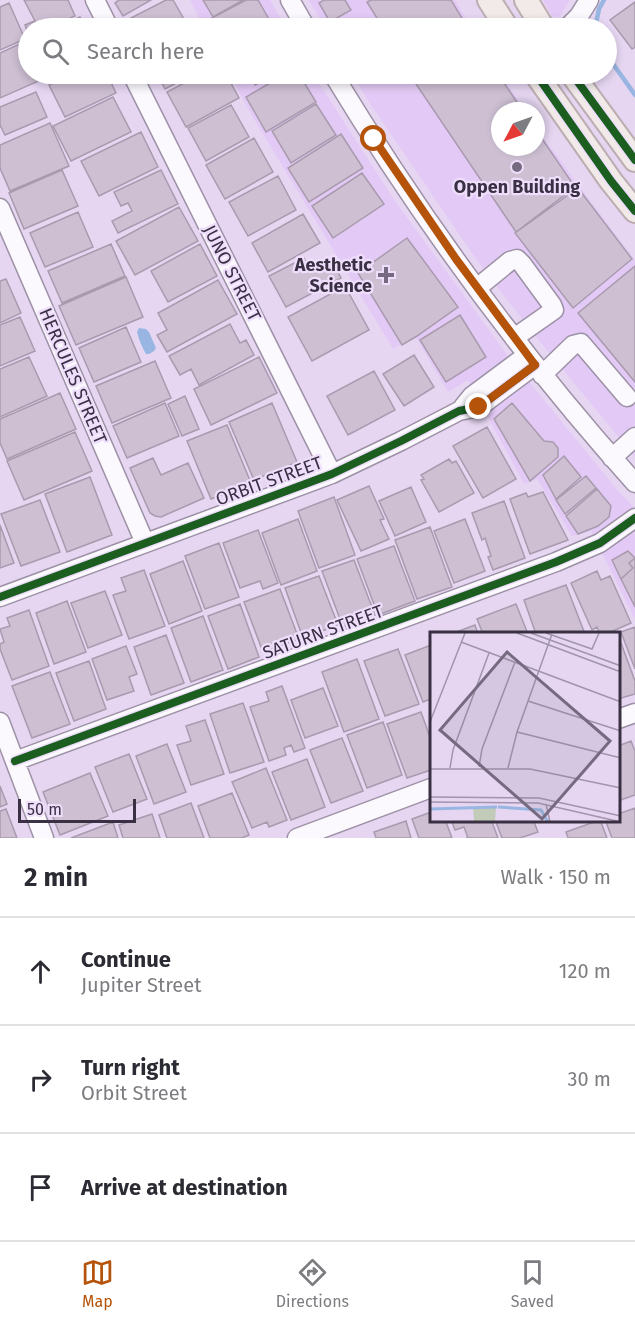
<!DOCTYPE html>
<html lang="en">
<head>
<meta charset="utf-8">
<style>
  body { margin:0; font-family:"Fira Sans",sans-serif; background:#f2f2f3; color:#2b2b33 }
  .compass { position:absolute; left:491px; top:102px; width:54px; height:54px; border-radius:50%; background:#fff; box-shadow:0 3px 9px #0003; rotate:229deg }
  .scale { position:absolute; left:18px; bottom:15px; width:118px; box-sizing:border-box; padding-left:6px; border:3px solid #3a3043; border-top:0; font-size:16px; line-height:21px; white-space:nowrap; color:#3a3043; -webkit-text-stroke:4px #eedefc; paint-order:stroke }
  .stop { position:absolute; width:18px; height:18px; margin:-14px; border:4px solid #b45309; border-radius:50%; background:#fff }
  .stop.end { background:#b45309; border-color:#fff; box-shadow:0 2px 6px #0008 }
  .list { margin:0; padding:0; list-style:none }
  h2 { display:flex; justify-content:space-between; align-items:center; height:78px; margin:0; padding:0 24px; font-size:26px }
  h2 small { font-size:20px; font-weight:400; color:#7c7c81 }
  .list li { display:grid; grid-template-columns:39px 1fr auto; gap:18px; align-items:center; box-sizing:border-box; height:108px; padding:0 24px; border-top:2px solid #e1e1e2 }
  .list b { display:block; font-size:22px; white-space:nowrap }
  .list p { margin:0; font-size:20px; white-space:nowrap; color:#7c7c81 }
  .list em { font-size:20px; font-style:normal; color:#7c7c81 }
  .icon { flex:none; width:33px; height:33px; fill:none; stroke:currentColor; stroke-width:2; stroke-linecap:round; stroke-linejoin:round }
  .map { position:relative; flex:none; width:635px; height:838px; overflow:hidden }
  .search { position:absolute; background:#fff; box-shadow:0 3px 9px #0003; left:18px; right:18px; top:18px; height:66px; display:flex; align-items:center; gap:15px; box-sizing:border-box; padding:0 21px; border-radius:33px; color:#7c7c81; font-size:22px }
  .sheet { height:402px; background:#fff }
  nav { display:flex; justify-content:space-around; align-items:center; box-sizing:border-box; height:84px; border-top:2px solid #e1e1e2; background:#fff; font-size:16px; color:#7c7c81 }
  nav a { display:grid; justify-items:center; gap:3px }
  nav .on { color:#b45309 }
  .map>svg:first-child { display:block }
</style>
</head>
<body>
<div class="map">
<svg width="635" height="838" viewBox="0 0 635 838">
  <rect width="100%" height="100%" fill="#e6d6f2"/>
  <path fill="#e3caf6" d="M190,0H270L286,28H204Z
    M308,0H455L472,28H326Z
    M543,0H570L559,17L552,16Z
    M229,74H313L395,201L508,356L619,492L635,508V619L591,531L572,536L537,479L524,484L468,380L448,392L415,336L393,349L251,114Z
    M352,74H501L525,111H500V147H536V127L579,186L635,260V457L536,337L478,262L371,105Z"/>
  <path fill="#98b6e1" d="M139,328L146,329L149,332L156,348L154,351L149,354H146C142,347 139,340 137,332Z"/>
  <g fill="none" stroke-linecap="round" stroke-linejoin="round">
    <path stroke="#98b6e1" stroke-width="4.5" d="M595,28L599,9L604,0
      M606,54L635,95"/>
  </g>
  <path fill="#cebfd3" stroke="#a99aae" stroke-width="1.5" d="M24,0H68L75,16L49,28H28V33L25,25L35,21Z
    M119,0H151L123,16L115,3Z
    M166,0H173L189,28H132L127,20Z
    M203,0H243L213,17Z
    M246,0H258L274,28H213L208,20Z
    M324,0H345L351,10L330,22L319,3Z
    M371,0H451L468,28H383L367,2Z
    M635,2V47L632,49L610,20Z
    M9,3L25,39L0,50V7Z
    M80,17L86,28H56Z
    M24,42L28,52V74H38L41,80L0,98V53Z
    M73,74H107L116,93L65,117L49,85Z
    M157,74H194L165,89Z
    M201,74H226L239,98L186,127L167,92Z
    M249,74H276L255,85Z
    M285,74H299L316,102L266,132L246,97Z
    M426,74H498L523,111H500V147H536V130L575,187L516,232L414,81Z
    M36,92L47,117L5,135L0,125V107Z
    M113,97L131,132L71,161L53,126Z
    M316,104L336,135L291,163L272,131Z
    M231,105L249,137L206,161L188,128Z
    M50,123L69,166L10,191L0,168V145Z
    M141,132L158,167L99,196L81,161Z
    M341,134L363,168L309,202L288,168Z
    M254,138L273,172L225,199L206,165Z
    M62,170L78,206L24,229L9,193Z
    M161,170L178,204L118,233L112,221L132,211L128,203L121,206L114,192Z
    M362,173L384,204L333,238L312,206Z
    M278,176L296,210L248,236L229,202Z
    M578,188L632,259L573,308L515,233Z
    M179,207L198,241L135,275L116,241Z
    M78,212L93,247L45,267L30,233Z
    M303,214L320,243L268,272L252,243Z
    M407,238L458,307L417,336L402,345L358,273Z
    M111,244L125,276L62,303L48,271Z
    M200,244L217,276L168,302L151,271Z
    M304,258L310,270L331,259L341,278L286,307L269,276Z
    M635,266V382L578,313Z
    M126,277L143,317L76,345L59,306Z
    M6,279L21,313L0,323V281Z
    M218,280L237,314L167,352L157,335L167,330L158,313Z
    M345,286L369,330L312,361L288,317Z
    M460,315L486,357L446,382L420,340Z
    M20,317L35,351L0,366V325Z
    M230,324L240,343L246,340L254,355L199,385L191,369L180,375L169,356Z
    M126,327L141,362L94,382L79,348Z
    M414,355L434,387L404,406L383,374Z
    M29,357L47,396L0,417V369Z
    M259,357L277,393L211,425L194,389Z
    M155,361L171,398L112,423L96,386Z
    M374,371L395,410L348,435L327,396Z
    M60,393L76,429L7,459L0,443V419Z
    M185,396L199,429L182,436L168,404Z
    M165,403L179,436L127,458L113,426Z
    M272,403L297,462L254,480L229,422Z
    M512,403L544,441L553,442L558,448V457L530,481L494,419Z
    M227,425L251,483L211,499L187,441Z
    M487,427L516,479L483,498L453,446Z
    M75,432L92,471L24,500L7,461Z
    M564,456L581,477L556,499L543,475Z
    M153,458L161,475L188,463L204,498L161,517L155,516L150,513L130,468Z
    M449,459L452,463L456,461L474,493L439,512L421,480L424,479L421,475Z
    M586,476L596,488L565,514L556,500Z
    M90,477L112,535L67,552L45,494Z
    M369,486L384,519L380,520L389,539L361,551L337,500Z
    M411,487L426,522L395,536L379,501Z
    M597,489L611,506L609,517L598,526L578,534L566,516Z
    M543,492L568,540L530,554L510,499L526,493L528,497Z
    M334,497L355,555L319,568L298,511Z
    M40,500L60,552L21,566L1,514Z
    M504,501L525,558L493,570L488,557L491,556L485,538L482,540L472,513Z
    M298,519L317,571L281,585L262,533Z
    M465,519L485,571L454,583L434,531Z
    M0,525L14,563L0,568Z
    M430,527L452,587L417,599L395,540Z
    M258,530L278,583L263,589L260,581L240,588L223,543Z
    M219,543L239,597L205,609L185,556Z
    M394,546L415,601L378,615L357,559Z
    M628,551L635,558L629,563L633,568L621,579L612,560Z
    M635,558V607L621,579L633,568L629,563Z
    M354,560L375,615L343,627L322,571Z
    M183,561L202,611L169,624L150,574Z
    M144,570L165,626L129,639L113,595L126,591L121,578Z
    M597,571L601,580L610,576L631,623L606,634H600L597,627L592,630L571,583Z
    M319,576L338,625L303,638L285,588Z
    M566,585L585,634H536L524,600Z
    M280,589L299,639L263,652L244,602Z
    M105,591L122,635L88,648L71,603Z
    M67,601L86,652L54,664L36,613Z
    M240,604L259,657L228,669L208,616Z
    M516,604L528,634H483L477,619Z
    M29,610L49,666L12,680L0,649V644L4,642L0,629L10,626L7,618Z
    M203,616L223,670L191,682L171,628Z
    M475,625L478,634H451Z
    M635,627V669L621,632Z
    M166,635L184,683L151,695L134,647Z
    M621,643L635,681V694L618,699V644Z
    M431,645V699L423,702L405,655Z
    M126,646L137,674L129,677L134,691L107,700L92,659Z
    M398,649L419,704L385,716L364,661Z
    M357,659L379,719L344,732L322,672Z
    M89,661L106,709L74,721L56,673Z
    M50,672L70,724L32,738L12,686Z
    M282,686L305,748L294,752L291,745L284,748L286,755L269,761L250,707L269,701L266,692Z
    M323,688L338,726L305,738L291,700Z
    M243,703L264,762L230,773L210,714Z
    M421,712L431,740V770L407,778L387,724Z
    M205,720L224,774L191,785L177,745L191,741L186,726Z
    M383,722L402,775L367,788L347,735Z
    M342,738L363,791L331,803L310,750Z
    M631,741L635,751V795L618,801V746Z
    M167,744L186,792L154,804L136,756Z
    M129,754L147,799L113,812L95,767Z
    M307,759L325,807L291,820L272,772Z
    M266,768L287,820L269,827L267,822L252,828L232,782Z
    M90,773L108,816L60,835L43,792Z
    M0,786L7,804L0,807Z
    M232,793L249,835L242,838H210L198,806Z
    M191,803L204,838H167L159,815Z
    M635,808V838H612L606,822H618V814Z
    M6,809L17,838H0V811Z
    M431,812V822H446L452,838H419L412,819Z
    M152,814L160,838H123L119,825Z
    M406,821L411,838H376L374,832Z
    M113,822L118,838H71Z
    M452,822H492L498,838H466H468L464,827L455,830Z
    M496,822H534L538,832L520,838H502Z
    M594,822H601L607,838H568L566,832Z"/>
  <g fill="none" stroke-linecap="round" stroke-linejoin="round">
    <defs>
      <path id="minor" d="M95,0L109,28
        M290,0L306,28
        M567,28L579,16L589,0
        M132,74L332,474
        M333,74C421,219 522,357 635,483
        M0,208L145,543
        M477,288L510,261L517,259L522,264L552,305L554,310L514,338
        M542,375L573,345L581,343L627,397
        M463,407L472,396L527,355
        M612,458L635,437
        M0,597L332,474L401,441L459,411L479,407L535,365
        M618,719L635,713
        M0,722L44,838
        M15,761L556,562L600,543L635,518
        M297,838L431,788"/>
      <path id="major" d="M489,0L507,28
        M526,0L543,28
        M536,74L611,181L635,211
        M572,74L635,160"/>
    </defs>
    <use href="#minor" stroke="#9d91a6" stroke-width="21"/>
    <use href="#major" stroke="#bcadb1" stroke-width="26"/>
    <use href="#minor" stroke="#fbf9fd" stroke-width="18"/>
    <use href="#major" stroke="#f1eae9" stroke-width="22"/>
    <defs>
      <path id="cycleway" d="M536,74L611,181L635,211
        M572,74L635,160
        M0,597L332,474L401,441L459,411L479,407L535,365
        M15,761L556,562L600,543L635,518"/>
    </defs>
    <use href="#cycleway" stroke="#eedefc" stroke-width="11"/>
    <use href="#cycleway" stroke="#1b5e20" stroke-width="8"/>
  </g>
  <g fill="none" stroke-linecap="round" stroke-linejoin="round">
    <path stroke="#b45309" stroke-width="8" d="M374,139L456,259L535,365L479,407"/>
  </g>
  <g fill="#766a80" stroke="#eedefc" stroke-width="2">
    <circle cx="517" cy="167" r="6"/>
    <path d="M383 266h6v6h6v6h-6v6h-6v-6h-6v-6h6z"/>
  </g>
  <g text-anchor="middle" stroke-width="4.5" stroke-linejoin="round" paint-order="stroke">
    <g font-size="18" font-weight="bold" fill="#3a3043" stroke="#eedefc">
      <text x="517" y="193">Oppen Building</text>
      <text x="372" y="271" text-anchor="end">Aesthetic<tspan x="372" dy="21">Science</tspan></text>
    </g>
    <g font-size="18" fill="#3a3043" stroke="#eedefc">
      <text transform="translate(232 273) rotate(63)" y="6">JUNO STREET</text>
      <text transform="translate(73 376) rotate(67)" y="6">HERCULES STREET</text>
      <text transform="translate(269 481) rotate(-20)" y="6">ORBIT STREET</text>
      <text transform="translate(323 632) rotate(-20)" y="6">SATURN STREET</text>
    </g>
  </g>
  <g transform="translate(430 632)">
    <rect width="190" height="190" fill="#e6d6f2"/>
    <path d="M43,175H66L65,190H44Z" fill="#c2cbb8"/>
    <path fill="none" stroke="#98b6e1" stroke-width="3" d="M68,175L111,178L118,190M0,177L67,175"/>
    <path fill="none" stroke="#a194ac" stroke-width="1.5" d="M87,1L191,40M101,1L191,34M116,1L162,17L169,1M31,10L191,70M98,69L191,99M0,90L35,1M87,100L191,126M49,135L52,117L85,30M20,136L23,118L59,21M78,136L87,100L122,2M0,137H100L191,156M0,165L109,166L191,184M0,170L108,171L191,190M116,172L120,190"/>
    <path fill="#766a80" fill-opacity="0.15" stroke="#766a80" stroke-width="3" d="M77,20L180,109L112,187L10,98Z"/>
    <rect width="190" height="190" fill="none" stroke="#3a3043" stroke-width="3"/>
  </g>
</svg>
<svg class="compass" viewBox="-18 -18 36 36"><path d="M0-13l5 13h-10z" fill="#e53935"/><path d="M0 13l5-13h-10z" fill="#7c7c81"/></svg>
<div class="scale">50 m</div>
<div class="stop" style="left:374px;top:139px"></div>
<div class="stop end" style="left:479px;top:407px"></div>
<div class="search"><svg class="icon" aria-label="search" viewBox="0 0 24 24"><circle cx="10" cy="10" r="6"/><path d="M15 15l6 6"/></svg>Search here</div>
</div>
<section class="sheet">
<h2>2 min<small>Walk · 150 m</small></h2>
<ul class="list">
<li><svg class="icon" aria-label="ahead" viewBox="0 0 24 24"><path d="M12 20V5M6 11l6-6 6 6"/></svg><div><b>Continue</b><p>Jupiter Street</p></div><em>120 m</em></li>
<li><svg class="icon" aria-label="right" viewBox="0 0 24 24"><path d="M7 20v-9h11M14 6l5 5-5 5"/></svg><div><b>Turn right</b><p>Orbit Street</p></div><em>30 m</em></li>
<li><svg class="icon" aria-label="arrive" viewBox="0 0 24 24"><path d="M6 21V4h12l-3 4 3 4H6"/></svg><div><b>Arrive at destination</b></div></li>
</ul>
</section>
<nav>
<a class="on"><svg class="icon" aria-label="map" viewBox="0 0 24 24"><path d="M3 6l6-2 6 2 6-2v14l-6 2-6-2-6 2zM9 4v14M15 6v14"/></svg>Map</a>
<a><svg class="icon" aria-label="directions" viewBox="0 0 24 24"><path d="M12 3l9 9-9 9-9-9zM9 14v-3h6M13 9l2 2-2 2"/></svg>Directions</a>
<a><svg class="icon" aria-label="saved" viewBox="0 0 24 24"><path d="M7 4h10v16l-5-4-5 4z"/></svg>Saved</a>
</nav>
</body>
</html>
